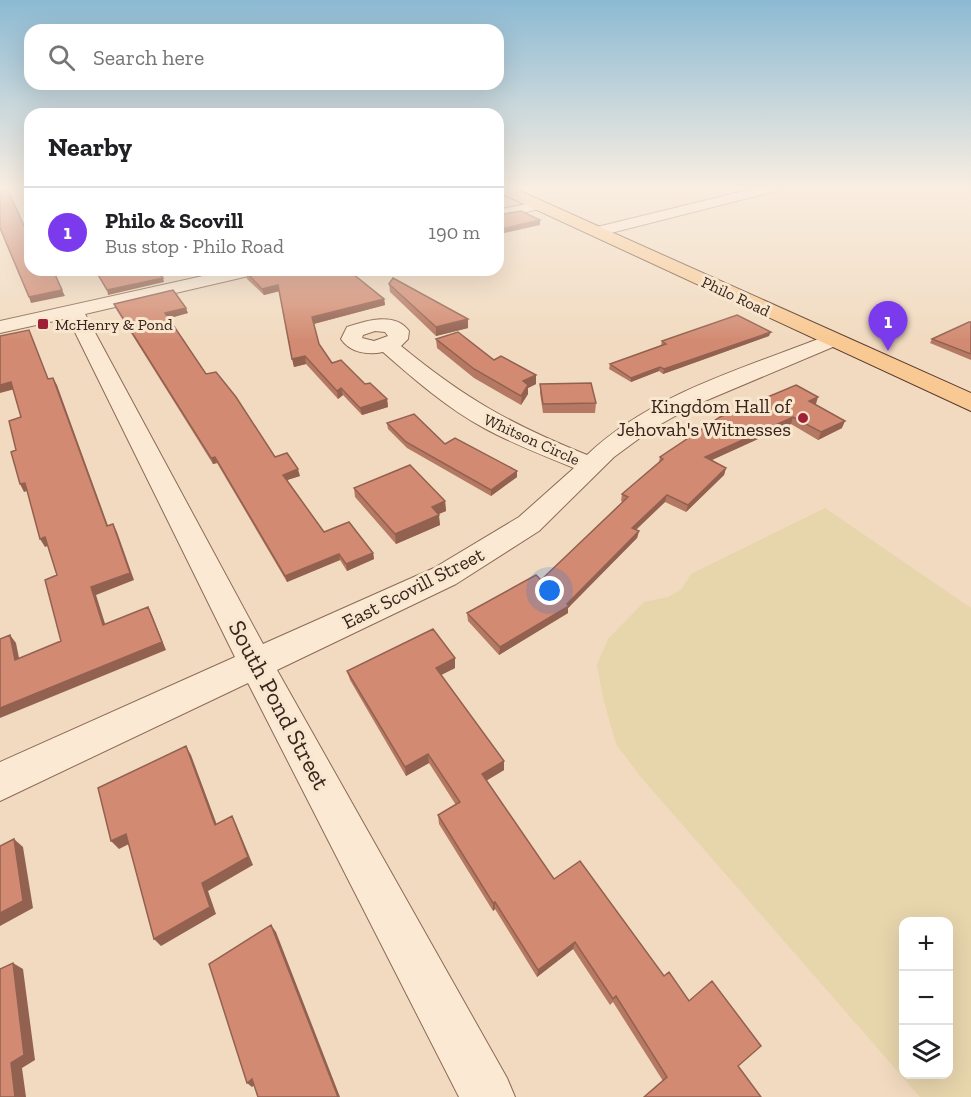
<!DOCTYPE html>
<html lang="en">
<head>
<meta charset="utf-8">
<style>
  body { margin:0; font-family:"Zilla Slab",serif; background:#f2f2f2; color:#202124 }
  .controls { position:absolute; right:18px; bottom:18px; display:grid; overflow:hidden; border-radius:12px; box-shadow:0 6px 24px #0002 }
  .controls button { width:54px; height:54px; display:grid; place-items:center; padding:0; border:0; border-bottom:2px solid #e0e0e0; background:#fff; color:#202124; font:30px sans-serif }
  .you { position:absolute; left:550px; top:591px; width:21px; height:21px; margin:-15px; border:4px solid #fff; border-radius:50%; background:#1a73e8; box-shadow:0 0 0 9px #1a73e833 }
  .badge { display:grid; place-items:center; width:39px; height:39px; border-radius:50%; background:#7c3aed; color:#fff; font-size:20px; font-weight:700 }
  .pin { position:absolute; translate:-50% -50px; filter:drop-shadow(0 2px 3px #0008) }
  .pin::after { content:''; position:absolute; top:32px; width:21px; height:18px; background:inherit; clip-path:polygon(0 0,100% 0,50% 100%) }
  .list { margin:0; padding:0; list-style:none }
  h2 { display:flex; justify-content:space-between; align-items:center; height:78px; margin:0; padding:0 24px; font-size:26px }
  h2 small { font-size:20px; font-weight:400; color:#757577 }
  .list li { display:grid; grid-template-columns:39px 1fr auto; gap:18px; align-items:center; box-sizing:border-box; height:90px; padding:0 24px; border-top:2px solid #e0e0e0 }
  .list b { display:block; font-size:22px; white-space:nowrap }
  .list p { margin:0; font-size:20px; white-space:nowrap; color:#757577 }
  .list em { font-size:20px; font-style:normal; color:#757577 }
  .icon { flex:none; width:33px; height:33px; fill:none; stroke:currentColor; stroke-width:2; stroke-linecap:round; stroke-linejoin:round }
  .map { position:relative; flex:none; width:971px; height:1097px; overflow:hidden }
  .search { position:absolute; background:#fff; box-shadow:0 6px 24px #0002; left:24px; top:24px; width:480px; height:66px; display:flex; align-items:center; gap:15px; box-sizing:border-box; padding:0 21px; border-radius:18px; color:#757577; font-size:22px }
  .panel { position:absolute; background:#fff; box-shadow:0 6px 24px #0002; left:24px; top:108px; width:480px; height:168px; border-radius:18px }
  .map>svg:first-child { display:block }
</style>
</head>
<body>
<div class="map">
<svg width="971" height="1097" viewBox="0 0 971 1097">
  <rect width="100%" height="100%" fill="#f1dabf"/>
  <path fill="#e7d5ac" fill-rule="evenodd" d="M825,508L971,608V1097H920L640,776L616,744L603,698L597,665L608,639L644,602L668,597L681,590L691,574ZM904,922H948V1074H904Z"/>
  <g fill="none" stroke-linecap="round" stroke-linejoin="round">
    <defs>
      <path id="minor" d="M756,188H778L776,191L599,236L591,231L593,228Z
        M539,201L544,202L546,205L544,208L498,218V210Z
        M230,270H262L253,275L85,314L263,644L434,568L519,517L574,468C543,455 513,444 484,428C447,408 415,380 383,352C368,355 350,353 341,339L347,327C365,321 395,311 409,331L408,339L401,346C464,398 512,425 587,455C651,394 745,368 826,336H840L843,340L840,344L693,406L652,429L614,457L539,531L456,584L277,670L507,1078L515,1097H459L248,683L0,801V762L235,657L68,318L0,333V321ZM375,331L385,332L388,336L374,341L362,338L363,335Z"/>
      <path id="major" d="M498,188H513L971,393V411L498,192Z"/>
    </defs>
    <use href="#minor" stroke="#8b6a56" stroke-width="2"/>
    <use href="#major" stroke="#58392b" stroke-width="2"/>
    <use href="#minor" fill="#fbe9d3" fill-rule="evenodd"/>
    <use href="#major" fill="#f8c993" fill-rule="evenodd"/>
  </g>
  <path fill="#b57862" d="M246,272H351L384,299L385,305L314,324L319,344L332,363L387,399L388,407L362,415L343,395L338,399L306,364L294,367L279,291L264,295L247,279Z
    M389,284L468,328L436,336L390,292Z
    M114,304L188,313L169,318L206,374L275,457L300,476L287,480L324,532L373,553L374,559L347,571L340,560L287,582L217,463L213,464L116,309Z
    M971,322V360L930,343L932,339Z
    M769,336L663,374L659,371L631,382L609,369L610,364L661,345L662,341Z
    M436,339L536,375V384L528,388V394L521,405L474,378L437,348Z
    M540,384L596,403L595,413H543L540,393Z
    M815,404L842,428L818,440L791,424L712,460L726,468L724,475L686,512L665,502L636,530L639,531L637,538L568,608V613L499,655L468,621L467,613L541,580L623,502L621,501L622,494L659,462L660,457L816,404Z
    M387,423L445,444L517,477L491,496L407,448L388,429Z
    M354,488L445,501L446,511L438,514L440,525L396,544L355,497Z
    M455,668L441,675L504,761V770L486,781L554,879L664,976L689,1001L761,1046L663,1081L613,1002L610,1005L573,949L537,977L495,909L493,911L439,824L438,815L456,805L429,763L406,776L350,680L347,671Z"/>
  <path fill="#936150" d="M503,202V207L498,208V204Z
    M540,220V225L500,234V236L498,237V230Z
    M345,270H360L345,274Z
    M163,278L164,282L108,295L107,290Z
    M278,285L280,291L264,295L262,289Z
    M62,290L65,296L31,303L29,297Z
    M384,299L385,305L313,324L312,317Z
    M186,308L188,313L167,319L165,313Z
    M468,319V328L436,336V327Z
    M771,332L769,336L663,374L664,369Z
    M305,356L306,364L294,367L292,359Z
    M660,367L659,371L631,382V378Z
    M536,375V384L528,388V394L521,405L523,381Z
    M53,378L57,385L111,534L107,526Z
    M11,382L15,389L0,393V385Z
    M341,388L343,395L338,399L337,391Z
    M818,397L816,404L806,408L809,401Z
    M387,399L388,407L362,415L360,408Z
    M793,417L791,424L703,464L705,457Z
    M845,421L842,428L818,440L821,432Z
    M215,457L217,463L213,464L211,458Z
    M726,468L724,475L686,512L688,505Z
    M298,469L300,476L284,481L283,475Z
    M517,471V477L491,496V490Z
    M25,483L30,490L24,492L20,484Z
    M667,495L665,502L630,535L632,528Z
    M445,501L446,511L432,517V507Z
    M439,515L440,525L396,544L395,534Z
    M113,524L117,532L134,580L96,595L108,633L103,625L91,587Z
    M639,531L637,538L568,608V613L499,655L500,647L567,604Z
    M45,537L50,545L45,547L40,539Z
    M373,553L374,559L347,571L346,564Z
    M339,554L340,560L287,582L285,576Z
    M148,607L152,615L166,650L0,718V708Z
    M10,635L16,643L21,668L15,660Z
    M455,658V668L437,677L436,668Z
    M186,746L191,755L220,833L215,825Z
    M428,754L429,763L406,776L405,767Z
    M504,761V770L482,783V774Z
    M232,816L236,824L253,865L208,891L216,914L161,946L154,939L202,883Z
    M126,834L133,842L119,849L111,841Z
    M14,839L23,847L33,908L0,926V913Z
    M495,902V909L493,911V903Z
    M271,925L276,932L340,1097H338Z
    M575,942L573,949L537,977L538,970Z
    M13,963L23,969L35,1060L22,1068L26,1097H15L11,1063Z
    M252,1079L258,1083L252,1087L247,1083Z"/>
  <path fill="#d28b72" stroke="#936150" stroke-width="1.5" d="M0,188H7L30,239V270H53L62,290L29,297L0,228Z
    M521,211L540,220L498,230V215Z
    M106,270H156L163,278L107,290L97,273L107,271Z
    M251,270H348L384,299L312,317L319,344L332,363L341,360L365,384L370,383L387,399L360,408L341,388L337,391L305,356L292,359L278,285L262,289L246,272Z
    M393,278L468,319L436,327L389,284Z
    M173,290L186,308L165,313L206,374L216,372L236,397L275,457L287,453L298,469L283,475L324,532L349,522L373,553L346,564L339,554L285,576L215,457L211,458L114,304Z
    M737,315L771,332L664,369L660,367L631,378L610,364L666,344L662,341Z
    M969,322H971V354L932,339Z
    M29,330L48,379L53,378L107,526L113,524L130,573L91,587L103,625L148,607L162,642L0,708V639L10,635L15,660L61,641L45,580L57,575L45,537L40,539L25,483L20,484L11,452L16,450L9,421L21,417L11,382L0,385V336Z
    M458,332L494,360L501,356L536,375L523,381L528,385L521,396L474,369L436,339Z
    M591,383L596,403L543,404L540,384Z
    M796,385L818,397L809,401L845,421L821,432L793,417L705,457L726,468L688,505L667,495L632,528L639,531L567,604L569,606L500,647L467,613L536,575L541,580L628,497L622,494L663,459L660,457L720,417Z
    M414,414L445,444L455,438L517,471L491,490L406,442L387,423Z
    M410,465L445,501L432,507L439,515L395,534L354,488Z
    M433,629L455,658L436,668L504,761L482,774L554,879L580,861L664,976L669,972L689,1001L712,981L761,1046L738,1066L761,1097H644L667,1077L616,996L613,999L575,942L538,970L495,902L493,903L438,815L460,802L428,754L405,767L347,671Z
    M186,746L215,825L232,816L248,857L202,883L210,907L154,939L126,834L111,841L98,788Z
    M14,839L23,901L0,913V846Z
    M271,925L338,1097H258L252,1079L247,1083L209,964Z
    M13,963L24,1055L11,1063L15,1097H0V969Z"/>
  <linearGradient id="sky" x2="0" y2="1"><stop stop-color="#8cbad3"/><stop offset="0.55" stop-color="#f9eee2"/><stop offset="1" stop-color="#f9eee2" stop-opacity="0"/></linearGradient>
  <rect width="971" height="341" fill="url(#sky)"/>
  <g fill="#9f2136" stroke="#f8e6cf" stroke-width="2">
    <rect x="37" y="318" width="12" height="12" rx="3"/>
    <circle cx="803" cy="418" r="6"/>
  </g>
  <g text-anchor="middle" stroke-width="6" stroke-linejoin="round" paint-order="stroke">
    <g font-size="16" fill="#39251c" stroke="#f8e6cf">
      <text transform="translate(736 296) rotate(25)" y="6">Philo Road</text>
      <text transform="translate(532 439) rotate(24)" y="6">Whitson Circle</text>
    </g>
    <g font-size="16" fill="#39251c" stroke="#f8e6cf" text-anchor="start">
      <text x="55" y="330">McHenry &amp; Pond</text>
    </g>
    <g font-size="20" fill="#39251c" stroke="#f8e6cf" text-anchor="end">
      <text x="791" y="413">Kingdom Hall of<tspan x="791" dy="23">Jehovah's Witnesses</tspan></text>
    </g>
    <g font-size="20" fill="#39251c" stroke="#f8e6cf">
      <text transform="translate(413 588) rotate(-27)" y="7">East Scovill Street</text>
    </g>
    <g font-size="24" fill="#39251c" stroke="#f8e6cf">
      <text transform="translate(279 705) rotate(62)" y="8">South Pond Street</text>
    </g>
  </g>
</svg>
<div class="controls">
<button>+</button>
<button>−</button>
<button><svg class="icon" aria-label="layers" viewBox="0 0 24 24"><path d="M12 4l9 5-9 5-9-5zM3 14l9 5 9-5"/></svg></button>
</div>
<div class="you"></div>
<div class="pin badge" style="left:888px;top:351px">1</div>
<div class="search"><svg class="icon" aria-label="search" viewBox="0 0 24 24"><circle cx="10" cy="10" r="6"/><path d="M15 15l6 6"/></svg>Search here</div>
<section class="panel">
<h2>Nearby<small></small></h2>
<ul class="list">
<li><span class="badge">1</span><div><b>Philo &amp; Scovill</b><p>Bus stop · Philo Road</p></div><em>190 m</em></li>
</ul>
</section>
</div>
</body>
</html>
